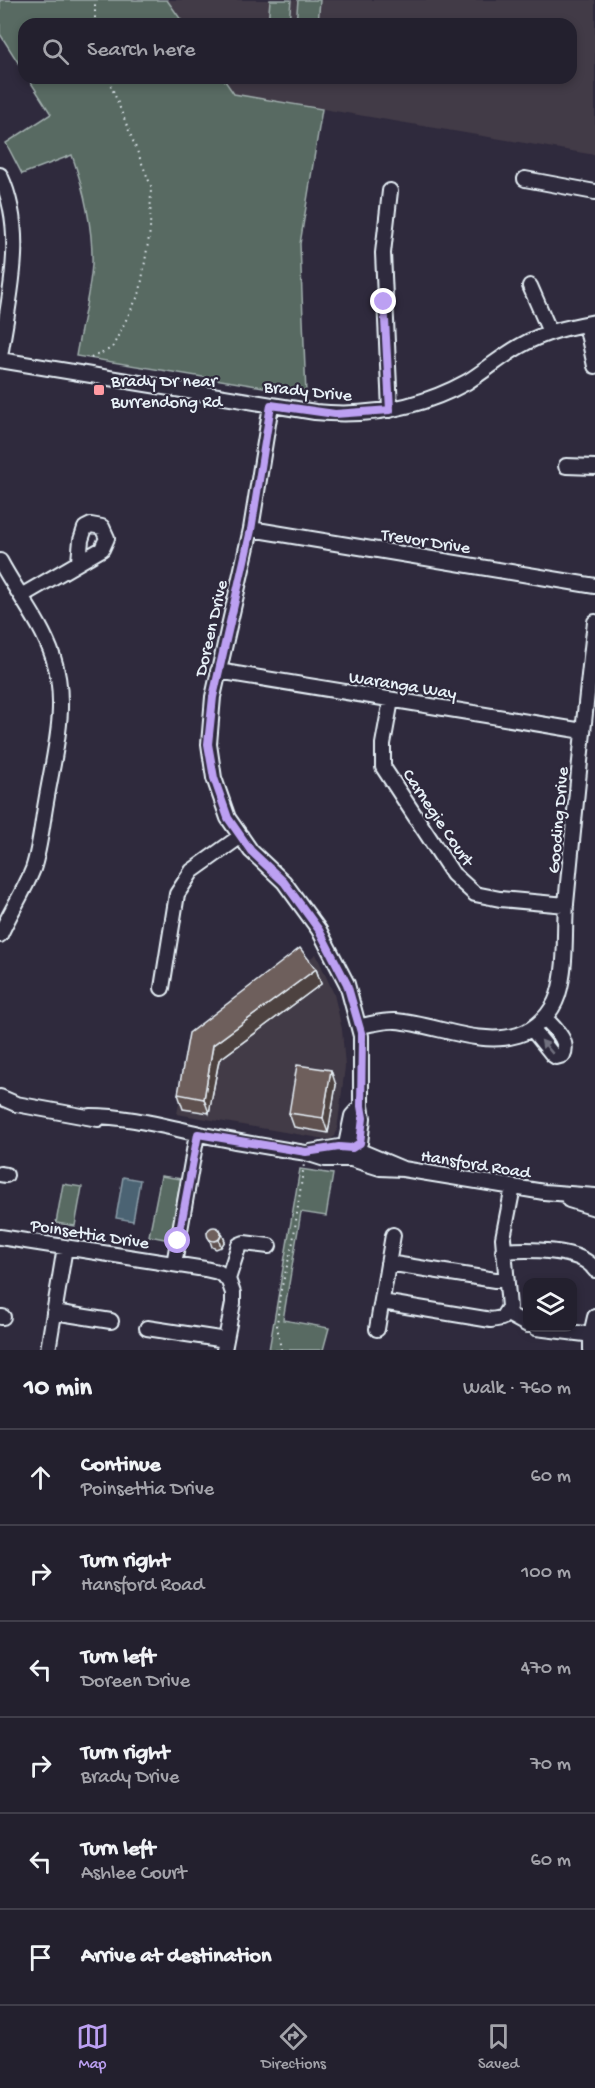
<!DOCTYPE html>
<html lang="en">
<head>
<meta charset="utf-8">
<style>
  body { margin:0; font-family:"Gochi Hand",sans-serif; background:#2b2836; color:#f1f3f6 }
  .controls { position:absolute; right:18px; bottom:18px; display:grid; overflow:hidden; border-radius:12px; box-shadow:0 3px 9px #0003 }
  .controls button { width:54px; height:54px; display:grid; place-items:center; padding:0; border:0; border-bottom:2px solid #403e4a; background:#23202e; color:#f1f3f6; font:30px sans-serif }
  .stop { position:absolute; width:18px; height:18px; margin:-14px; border:4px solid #bca0f2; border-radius:50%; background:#fff }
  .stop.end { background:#bca0f2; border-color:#fff; box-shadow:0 2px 6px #0008 }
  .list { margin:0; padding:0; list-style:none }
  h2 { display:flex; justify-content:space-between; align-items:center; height:78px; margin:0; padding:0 24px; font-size:26px }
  h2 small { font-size:20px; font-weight:400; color:#a3a3aa }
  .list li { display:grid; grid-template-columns:39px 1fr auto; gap:18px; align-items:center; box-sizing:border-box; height:96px; padding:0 24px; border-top:2px solid #403e4a }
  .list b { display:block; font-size:22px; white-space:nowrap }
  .list p { margin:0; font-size:20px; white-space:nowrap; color:#a3a3aa }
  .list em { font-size:20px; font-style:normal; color:#a3a3aa }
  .icon { flex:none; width:33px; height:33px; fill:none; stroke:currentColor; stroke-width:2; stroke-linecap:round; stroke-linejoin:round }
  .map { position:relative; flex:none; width:595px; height:1350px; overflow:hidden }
  .search { position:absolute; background:#23202e; box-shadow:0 3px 9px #0003; left:18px; right:18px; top:18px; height:66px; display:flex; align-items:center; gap:15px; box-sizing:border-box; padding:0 21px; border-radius:18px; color:#a3a3aa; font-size:22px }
  .sheet { height:654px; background:#23202e }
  nav { display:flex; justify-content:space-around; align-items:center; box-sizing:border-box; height:84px; border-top:2px solid #403e4a; background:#23202e; font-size:16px; color:#a3a3aa }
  nav a { display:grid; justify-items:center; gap:3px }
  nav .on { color:#bca0f2 }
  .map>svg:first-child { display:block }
</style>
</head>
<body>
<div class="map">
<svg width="595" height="1350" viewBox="0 0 595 1350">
  <rect width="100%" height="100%" fill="#2f2a3d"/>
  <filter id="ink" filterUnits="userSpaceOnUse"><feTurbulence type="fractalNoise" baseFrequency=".0167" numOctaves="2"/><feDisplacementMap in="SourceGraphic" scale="12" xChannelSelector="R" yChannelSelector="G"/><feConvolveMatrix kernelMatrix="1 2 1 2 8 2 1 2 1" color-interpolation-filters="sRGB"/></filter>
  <g filter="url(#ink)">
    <path fill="#423a46" d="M167,0H595V155L234,94L223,78H571V24H184Z
      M316,954L334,994L342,1029L345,1067L337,1131L335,1136L331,1139H326L177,1114L189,1049Z"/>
    <path fill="#596a62" stroke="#a0aead" stroke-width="1.5" d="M0,0H167L184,24H24V72L0,34Z
      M270,0H291L289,24H268Z
      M298,0H320L318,24H296Z
      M28,78H223L234,94L322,109L300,244L306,394L76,356C81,326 90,294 92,264C93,229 83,187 72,155L22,174L6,143L51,114Z
      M300,1169L333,1174L326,1216L301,1212L283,1320L329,1328L323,1350H269Z
      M161,1176L181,1179L170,1240L149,1236Z
      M63,1184L82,1187L75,1226L56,1223Z"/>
    <path fill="#4b6473" stroke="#8a9ca8" stroke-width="1.5" d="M123,1177L140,1180L133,1221L116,1218Z"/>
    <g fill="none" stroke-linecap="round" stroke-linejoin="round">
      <defs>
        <path id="minor" d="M0,175C27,233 9,296 0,357
          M525,179L595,192
          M390,191L383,253L390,410
          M530,286L550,332
          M586,324L595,366
          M0,360L315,412C367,417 420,408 467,382C485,371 502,356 520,346C544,332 569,327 595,322
          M271,405L251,529L213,697L209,744L214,778L228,818L251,851L284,882L319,930L347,984L361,1036V1106L363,1118L360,1143L353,1148
          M566,466L595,467
          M251,529L595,586
          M0,561C17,593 41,622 53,657C69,704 54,754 46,802C42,824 40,848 33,869C24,892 10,912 0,935
          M21,596L102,549L107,538L102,527L91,525L85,528L81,540L79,561
          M218,671L583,731
          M391,700L383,744V767L453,874L475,894L500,899L566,905
          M162,988L177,894L192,871L241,836
          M360,1026C372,1024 385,1020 396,1021C435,1024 479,1047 518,1035C537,1029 552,1013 558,995C567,966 564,933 566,904C575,810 584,716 595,622
          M532,1029L553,1055L556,1057L563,1055C570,1041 554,1028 545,1018
          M0,1097L16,1104L98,1119
          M90,1116C128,1116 163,1126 200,1134C235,1142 271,1147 306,1153L325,1159H351L380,1168L403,1169
          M310,1152L339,1147L353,1148L403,1169L544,1192L595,1196
          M352,1153L353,1148L347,1140L352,1116L361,1106
          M0,1174L6,1175
          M569,1200L595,1208
          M0,1237L205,1269L218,1272L228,1279
          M503,1251C526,1249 582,1248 595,1270
          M388,1263L495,1280L506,1279
          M174,1264L197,1134
          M382,1302L491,1320L502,1318L509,1307L503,1238L513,1187
          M54,1312L111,1321
          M506,1313L528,1325
          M0,1317H3
          M147,1328L226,1340
          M536,1328L585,1334L592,1330L595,1317
          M377,1329L393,1235
          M588,1333L591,1339V1350
          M48,1350L65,1247
          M224,1350L233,1303V1293L228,1279L239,1245L244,1243L269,1246"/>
      </defs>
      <use href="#minor" stroke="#e8f1f8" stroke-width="18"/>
      <path stroke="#e8f1f8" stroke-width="2" stroke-dasharray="1.5 4.5" stroke-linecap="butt" d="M95,24V0
        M91,358L112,348L140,292L150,231L151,186L108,78
        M281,1350L277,1325L280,1294L293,1242L304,1164"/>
      <use href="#minor" stroke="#2f2a3d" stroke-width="14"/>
    </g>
    <path fill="#5f514f" stroke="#e8f1f8" stroke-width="1.5" d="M316,969L321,984L219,1060L209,1113L183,1109L178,1094Z
      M336,1085L328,1133L294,1127L289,1113Z
      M220,1229L225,1241L221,1247L216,1249L212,1247L207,1232Z"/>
    <path fill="#4d4240" stroke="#e8f1f8" stroke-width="1.5" d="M316,969L321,984L219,1060L209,1113L204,1099L213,1045Z
      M331,1070L336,1085L328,1133L323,1118Z
      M222,1234L225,1241L221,1247L219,1240Z"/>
    <path fill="#6e5e5c" stroke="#e8f1f8" stroke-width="1.5" d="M300,948L316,969L213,1045L204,1099L178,1094L189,1033Z
      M297,1065L331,1070L323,1118L289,1113Z
      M207 1234a7 7 0 1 1 14 0a7 7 0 1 1-14 0Z"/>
    <defs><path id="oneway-solid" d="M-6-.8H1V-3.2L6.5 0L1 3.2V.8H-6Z" transform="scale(1.5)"/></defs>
    <use fill="#70707e" href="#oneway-solid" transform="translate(547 1047) rotate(-130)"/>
  </g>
  <g fill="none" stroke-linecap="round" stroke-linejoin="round" filter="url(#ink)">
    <path stroke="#bca0f2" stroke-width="8" d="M178,1241L198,1134L306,1152L339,1147L352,1148L360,1143L363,1118L361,1106L362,1036L347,984L319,930L284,882L251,851L228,818L214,778L208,744L213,697L251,530L271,405L335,414L390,410L384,302"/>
  </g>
  <rect fill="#ff9aa2" stroke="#2f2a3d" stroke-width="2" x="93" y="384" width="12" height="12" rx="3"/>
  <g text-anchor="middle" stroke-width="4.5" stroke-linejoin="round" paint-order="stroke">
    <g font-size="18" fill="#e8f1f8" stroke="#2f2a3d" text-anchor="start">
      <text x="111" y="386">Brady Dr near<tspan x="111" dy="21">Burrendong Rd</tspan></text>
    </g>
    <g font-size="18" fill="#e8f1f8" stroke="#2f2a3d">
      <text transform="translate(308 390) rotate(6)" y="6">Brady Drive</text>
      <text transform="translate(426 540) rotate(9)" y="6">Trevor Drive</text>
      <text transform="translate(210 628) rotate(-77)" y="6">Doreen Drive</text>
      <text transform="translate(403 684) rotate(9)" y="6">Waranga Way</text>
      <text transform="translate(439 817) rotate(56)" y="6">Carnegie Court</text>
      <text transform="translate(557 820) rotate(-85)" y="6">Gooding Drive</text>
      <text transform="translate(476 1163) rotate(9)" y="6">Hansford Road</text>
      <text transform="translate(90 1233) rotate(9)" y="6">Poinsettia Drive</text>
    </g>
  </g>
</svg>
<div class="controls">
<button><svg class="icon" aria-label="layers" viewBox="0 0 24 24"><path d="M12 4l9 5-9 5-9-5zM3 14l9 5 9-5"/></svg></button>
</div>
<div class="stop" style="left:178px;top:1241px"></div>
<div class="stop end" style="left:384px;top:302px"></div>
<div class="search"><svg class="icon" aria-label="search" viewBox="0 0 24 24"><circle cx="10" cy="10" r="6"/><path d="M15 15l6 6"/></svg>Search here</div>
</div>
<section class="sheet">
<h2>10 min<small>Walk · 760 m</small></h2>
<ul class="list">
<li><svg class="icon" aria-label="ahead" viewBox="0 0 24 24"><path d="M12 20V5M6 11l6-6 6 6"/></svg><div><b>Continue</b><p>Poinsettia Drive</p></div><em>60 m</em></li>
<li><svg class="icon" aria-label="right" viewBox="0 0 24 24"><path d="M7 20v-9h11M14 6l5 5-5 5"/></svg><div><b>Turn right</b><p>Hansford Road</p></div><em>100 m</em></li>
<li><svg class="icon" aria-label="left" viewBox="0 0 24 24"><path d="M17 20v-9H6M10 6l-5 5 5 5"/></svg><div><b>Turn left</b><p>Doreen Drive</p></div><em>470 m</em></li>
<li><svg class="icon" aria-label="right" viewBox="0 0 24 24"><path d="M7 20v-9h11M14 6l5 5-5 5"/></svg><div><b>Turn right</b><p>Brady Drive</p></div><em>70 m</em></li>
<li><svg class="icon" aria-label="left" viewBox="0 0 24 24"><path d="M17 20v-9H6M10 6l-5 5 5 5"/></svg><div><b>Turn left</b><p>Ashlee Court</p></div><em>60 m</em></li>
<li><svg class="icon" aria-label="arrive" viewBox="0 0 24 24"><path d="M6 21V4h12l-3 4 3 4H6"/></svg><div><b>Arrive at destination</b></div></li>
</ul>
</section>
<nav>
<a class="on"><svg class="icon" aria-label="map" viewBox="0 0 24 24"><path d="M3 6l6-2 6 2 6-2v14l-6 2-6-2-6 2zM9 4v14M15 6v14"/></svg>Map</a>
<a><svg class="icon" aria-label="directions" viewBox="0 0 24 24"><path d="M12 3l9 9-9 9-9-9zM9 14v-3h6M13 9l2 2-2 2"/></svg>Directions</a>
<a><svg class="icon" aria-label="saved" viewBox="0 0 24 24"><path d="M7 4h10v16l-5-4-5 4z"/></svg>Saved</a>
</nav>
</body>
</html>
